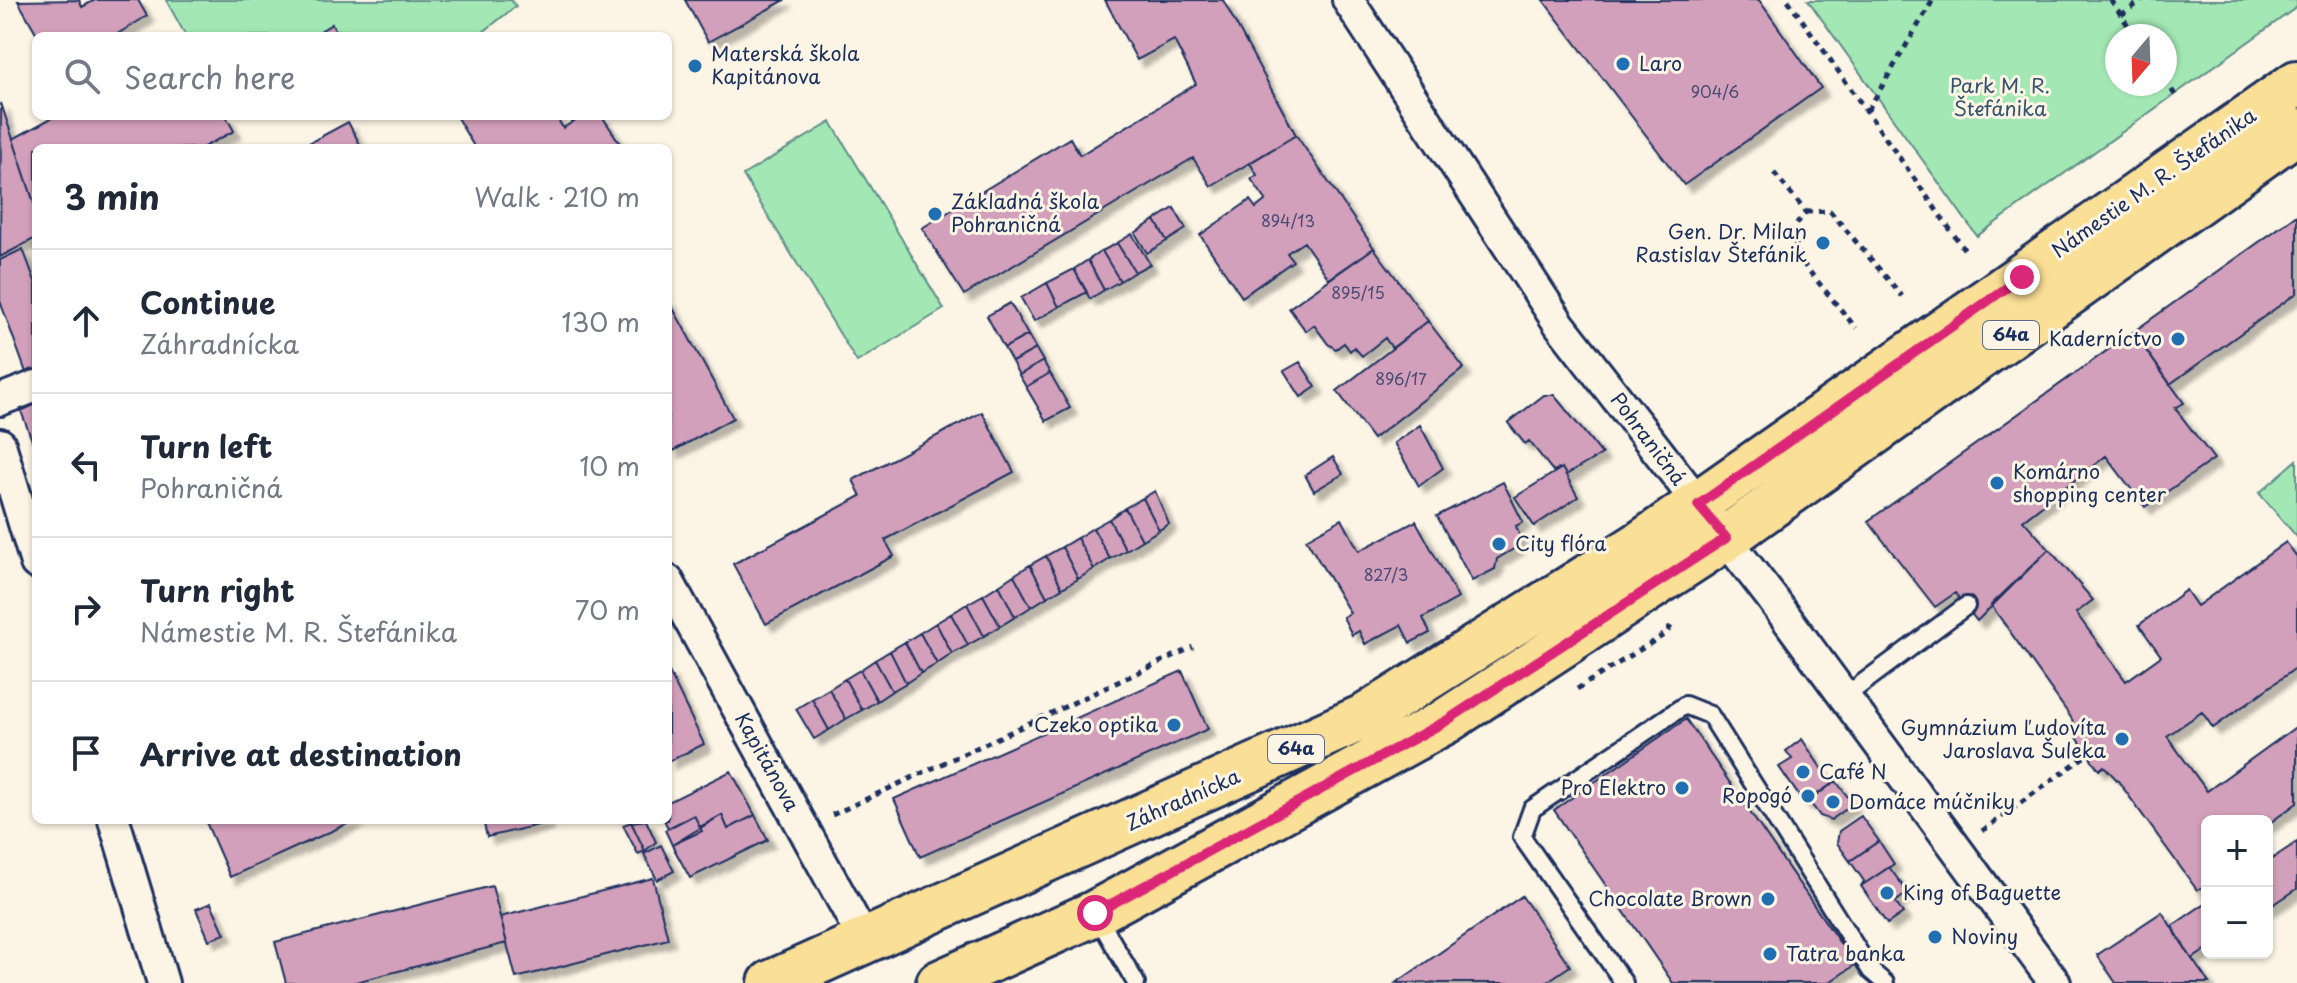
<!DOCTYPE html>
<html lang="en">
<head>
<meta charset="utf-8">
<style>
  body { margin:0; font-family:"Playpen Sans",sans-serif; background:#f6f6f7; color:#1f2937 }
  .controls { position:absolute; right:24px; bottom:24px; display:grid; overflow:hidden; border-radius:12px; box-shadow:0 2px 6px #0004 }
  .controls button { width:72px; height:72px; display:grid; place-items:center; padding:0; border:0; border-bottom:2px solid #e0e1e3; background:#fff; color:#1f2937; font:40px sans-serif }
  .compass { position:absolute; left:2105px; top:24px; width:72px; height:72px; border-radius:50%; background:#fff; box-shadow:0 2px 6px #0004; rotate:199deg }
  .stop { position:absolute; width:24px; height:24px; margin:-18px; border:6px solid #db2777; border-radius:50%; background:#fff }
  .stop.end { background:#db2777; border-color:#fff; box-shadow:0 2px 8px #0008 }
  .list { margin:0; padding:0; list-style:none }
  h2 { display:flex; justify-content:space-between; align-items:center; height:104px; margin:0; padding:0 32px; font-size:34px }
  h2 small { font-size:26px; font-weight:400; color:#747a83 }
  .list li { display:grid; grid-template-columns:52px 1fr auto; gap:24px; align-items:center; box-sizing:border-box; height:144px; padding:0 32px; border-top:2px solid #e0e1e3 }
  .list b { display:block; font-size:30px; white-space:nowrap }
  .list p { margin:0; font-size:26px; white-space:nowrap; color:#747a83 }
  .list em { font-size:26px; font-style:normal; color:#747a83 }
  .icon { flex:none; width:44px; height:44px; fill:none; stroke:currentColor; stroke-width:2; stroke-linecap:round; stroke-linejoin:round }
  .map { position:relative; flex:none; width:2297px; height:983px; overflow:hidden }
  .search { position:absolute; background:#fff; box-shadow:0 2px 6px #0004; left:32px; top:32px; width:640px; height:88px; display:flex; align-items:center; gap:20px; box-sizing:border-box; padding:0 28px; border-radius:12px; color:#747a83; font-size:30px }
  .panel { position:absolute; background:#fff; box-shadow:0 2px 6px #0004; left:32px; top:144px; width:640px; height:680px; border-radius:12px }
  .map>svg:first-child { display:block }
</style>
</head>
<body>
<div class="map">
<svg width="2297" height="983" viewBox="0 0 2297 983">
  <defs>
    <filter id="shadow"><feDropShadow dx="7" dy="7" stdDeviation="2" flood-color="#0004"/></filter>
  </defs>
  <rect width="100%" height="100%" fill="#fcf5e5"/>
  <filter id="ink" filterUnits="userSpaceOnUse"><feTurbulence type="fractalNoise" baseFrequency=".0125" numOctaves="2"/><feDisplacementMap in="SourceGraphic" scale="16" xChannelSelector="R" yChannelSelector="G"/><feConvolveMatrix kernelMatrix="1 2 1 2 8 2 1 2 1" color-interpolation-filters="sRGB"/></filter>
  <g filter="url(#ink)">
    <path fill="#a3e8b4" stroke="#5f8c89" stroke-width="2" fill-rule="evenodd" d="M166,0H511L516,6L478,36H339L332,25L313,36H186Z
      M1808,0H2297V7L1977,236ZM2165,36V84H2117V36Z
      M831,122L944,309L857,362L743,175Z
      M2297,460V537L2259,493Z"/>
    <path fill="#d3a0bb" stroke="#1b2f5e" stroke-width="2" filter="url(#shadow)" d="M79,0L82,7L95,0H138L147,16L114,36H38L18,1Z
      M685,0H785L708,42Z
      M1105,0H1223L1296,135L1211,186L1193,158L964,295L922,228L1070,138L1080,155L1196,84L1174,40L1137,60Z
      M1543,0H1759L1821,88L1684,185Z
      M332,24L339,36H319L317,33Z
      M1,103L36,209V238L0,257Z
      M55,116H226L234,131L202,148H36V209L13,139Z
      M456,116H556L563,128L582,116H602L623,148H475Z
      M348,122L362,148H300Z
      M1296,135L1374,248L1329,279L1304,242L1287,253L1293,261L1242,297L1200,235L1250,200L1256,208L1266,200L1251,179L1257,175L1250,163Z
      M1174,208L1186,229L1167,241L1155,220Z
      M2297,215V293L2170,384L2133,332Z
      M1155,220L1167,241L1147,253L1135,233Z
      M1132,234L1150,264L1135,272L1117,243Z
      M1117,243L1135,272L1120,281L1102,251Z
      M1374,248L1428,321L1392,348L1385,338L1362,356L1354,347L1350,351L1344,343L1336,349L1328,344L1314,325L1306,331L1289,308Z
      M23,249L36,284V373L28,378L0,301V260Z
      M1102,251L1120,281L1104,290L1088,260Z
      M1088,260L1104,290L1090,299L1074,269Z
      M1074,269L1087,292L1059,307L1047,283Z
      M1047,283L1059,307L1034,321L1021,298Z
      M668,299L733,418L673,451L668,441Z
      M1010,303L1028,335L1004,348L987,316Z
      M1428,321L1464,368L1373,439L1337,391Z
      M2133,332L2184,403L2175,408L2214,459L2145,507L2106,456L2023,520L2049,549L1977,621L1955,593L1935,607L1868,521Z
      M1028,335L1036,349L1012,362L1004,348Z
      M1036,349L1043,361L1019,375L1012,362Z
      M1043,361L1050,373L1026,387L1019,375Z
      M1300,362L1316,387L1301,397L1284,371Z
      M1050,373L1070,408L1046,421L1026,387Z
      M1544,395H1554L1602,454L1566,475L1562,468L1553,471L1529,441L1525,444L1508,423Z
      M36,404V451L21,411Z
      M982,412L1014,472L885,540L894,556L766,624L733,564L861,496L853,480Z
      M1420,425L1443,468L1419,486L1394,443Z
      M1333,457L1343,474L1314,491L1305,475Z
      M1562,468L1578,497L1534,526L1515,497Z
      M1503,482L1523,522L1516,526L1519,534L1517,547L1497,559L1495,569L1472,581L1437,516Z
      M1155,491L1169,524L1159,530L1143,498Z
      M1143,498L1159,530L1142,540L1125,508Z
      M1125,508L1142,540L1126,550L1109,519Z
      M1109,519L1126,550L1110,559L1093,528Z
      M1342,519L1359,551L1416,521L1458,598L1423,618L1430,633L1410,643L1401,625L1365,644L1359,631L1352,635L1343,617L1350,613L1306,539Z
      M1093,528L1110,559L1094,569L1077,538Z
      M1077,538L1094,569L1078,579L1062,547Z
      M2286,542L2297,557V667L2213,728L2202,712L2167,736L2207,791L2297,726V803L2267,825V821H2207V884L2197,890L2118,781L2104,766L2099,770L2088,754L2076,736L2080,733L2070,716L1991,605L2049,549L2093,600L2076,613L2126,681L2161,656L2139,625L2186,590L2197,606Z
      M1062,547L1078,579L1062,588L1046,556Z
      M1046,556L1062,588L1047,597L1030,565Z
      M1030,565L1047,597L1031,607L1014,575Z
      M1014,575L1031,607L1015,617L999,585Z
      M999,585L1015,617L1000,626L983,595Z
      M983,595L1000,626L984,636L967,604Z
      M967,604L984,636L968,645L951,614Z
      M951,614L968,645L952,654L936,623Z
      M936,623L952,654L937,664L920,633Z
      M920,633L937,664L921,673L905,642Z
      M905,642L921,673L906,683L890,651Z
      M890,651L906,683L892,691L875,660Z
      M875,660L892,691L877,701L860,670Z
      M668,670L704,744L668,762Z
      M860,670L877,701L862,710L845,679Z
      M1182,671L1208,729L920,857L894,799Z
      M845,679L862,710L846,719L829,689Z
      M829,689L846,719L829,730L812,699Z
      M812,699L829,730L814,739L796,709Z
      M1686,719L1855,965L1828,983H1673L1554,810Z
      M1802,739L1829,780L1834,777L1836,781L1804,803L1779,767L1792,759L1786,751Z
      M731,771L755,815L728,829L722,815L700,827L694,815L668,828L664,820H668V802Z
      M1836,781L1853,804L1831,820L1820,816L1809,801Z
      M694,815L702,831L672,845L665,830Z
      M722,815L728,829L755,815L768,840L690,878L672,845Z
      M1861,816L1879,841L1850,861L1837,843L1839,831Z
      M205,820H356L230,877Z
      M483,820H546L547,823L487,837Z
      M646,820L656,842L645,851L631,822Z
      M631,822L645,851L638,854L623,825Z
      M1879,841L1894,864L1861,886L1864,881L1850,861Z
      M2297,842V889L2267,909V862Z
      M661,845L674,871L657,880L644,854Z
      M1889,867L1908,893L1895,902L1903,913L1887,924L1861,886Z
      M653,878L668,939L516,978L500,917Z
      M492,886L507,943L352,983H286L275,942Z
      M1522,896L1570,966L1545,983H1396Z
      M2207,902V949L2192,959L2172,926Z
      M211,903L225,934L209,940L196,909Z
      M2162,912L2192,959L2209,983H2116L2097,955Z"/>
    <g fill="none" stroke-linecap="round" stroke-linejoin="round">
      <defs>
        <path id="lane" d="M1844,697L1966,606
          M1096,914L1136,983
          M1624,983L1522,837L1532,809L1685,705L1710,715L1871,971L1885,983"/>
        <path id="street" d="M1348,0L1560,325L1771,597L2055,983
          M0,400L36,386
          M0,444L36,563
          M668,581L866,943
          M114,820L163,983"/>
        <path id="primary" d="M771,983L1368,715L1637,546L2297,83
          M939,983L1095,913L1446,721L1726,538L2297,131"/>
      </defs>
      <use href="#lane" stroke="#1b2f5e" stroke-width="22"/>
      <use href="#street" stroke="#1b2f5e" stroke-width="36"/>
      <use href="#primary" stroke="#1b2f5e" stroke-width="50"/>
      <path stroke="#1b2f5e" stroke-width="5" stroke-dasharray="6 6" stroke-linecap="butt" d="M1788,0L1964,249
        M2111,0L2135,36
        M2121,15L2143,0
        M2165,80L2177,98
        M1868,110L1933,0
        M1774,173L1806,212L1792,230L1800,260L1856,328
        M1806,212L1830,211L1902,296
        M1577,689L1667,633L1673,622
        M832,815L1193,647
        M1982,831L2088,754"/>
      <use href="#lane" stroke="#fcf5e5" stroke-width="16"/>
      <use href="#street" stroke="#fcf5e5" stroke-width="30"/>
      <use href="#primary" stroke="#fadf96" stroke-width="44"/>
    </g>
  </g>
  <g fill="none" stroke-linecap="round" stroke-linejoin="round" filter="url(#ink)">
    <path stroke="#db2777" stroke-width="10" d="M1095,913L1446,721L1726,538L1698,505L2022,277"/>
  </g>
  <g fill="#1f6fb2" stroke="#fcf5e5" stroke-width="3">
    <circle cx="1623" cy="64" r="8"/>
    <circle cx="695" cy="66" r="8"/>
    <circle cx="935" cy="214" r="8"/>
    <circle cx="1823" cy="243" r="8"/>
    <circle cx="2178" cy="339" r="8"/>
    <circle cx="1997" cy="483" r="8"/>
    <circle cx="1499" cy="544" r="8"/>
    <circle cx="1174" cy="725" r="8"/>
    <circle cx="2122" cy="739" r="8"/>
    <circle cx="1803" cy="772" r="8"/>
    <circle cx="1682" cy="788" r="8"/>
    <circle cx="1808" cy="796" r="8"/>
    <circle cx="1833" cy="802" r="8"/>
    <circle cx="1887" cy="893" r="8"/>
    <circle cx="1768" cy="899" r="8"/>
    <circle cx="1935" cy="937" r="8"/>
    <circle cx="1770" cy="954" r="8"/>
  </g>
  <g text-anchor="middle" stroke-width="6" stroke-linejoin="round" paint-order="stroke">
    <g font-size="16" fill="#494b75">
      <text x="1715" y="98">904/6</text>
      <text x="1288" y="227">894/13</text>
      <text x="1358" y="299">895/15</text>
      <text x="1401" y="385">896/17</text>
      <text x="1386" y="581">827/3</text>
    </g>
    <g fill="#fcf5e5" stroke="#5e6a86" stroke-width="2">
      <rect x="1983" y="321" width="56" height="28" rx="6"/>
      <rect x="1268" y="735" width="56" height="28" rx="6"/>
    </g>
    <g font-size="18" font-weight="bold" fill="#1b2f5e">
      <text x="2011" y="341">64a</text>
      <text x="1296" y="755">64a</text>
    </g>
    <g font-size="20" fill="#1b2f5e" stroke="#fcf5e5" text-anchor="start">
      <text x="711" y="61">Materská škola<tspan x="711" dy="23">Kapitánova</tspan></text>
      <text x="1639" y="71">Laro</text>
      <text x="951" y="209">Základná škola<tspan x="951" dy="23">Pohraničná</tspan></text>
      <text x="1807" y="239" text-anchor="end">Gen. Dr. Milan<tspan x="1807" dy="23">Rastislav Štefánik</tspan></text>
      <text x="2162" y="346" text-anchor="end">Kaderníctvo</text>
      <text x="2013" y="479">Komárno<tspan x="2013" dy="23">shopping center</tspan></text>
      <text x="1515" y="551">City flóra</text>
      <text x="1158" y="732" text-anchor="end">Czeko optika</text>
      <text x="2106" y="735" text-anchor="end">Gymnázium Ľudovíta<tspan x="2106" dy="23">Jaroslava Šuleka</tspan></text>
      <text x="1819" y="779">Café N</text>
      <text x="1666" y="795" text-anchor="end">Pro Elektro</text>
      <text x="1792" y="803" text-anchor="end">Ropogó</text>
      <text x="1849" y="809">Domáce múčniky</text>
      <text x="1903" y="900">King of Baguette</text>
      <text x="1752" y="906" text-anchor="end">Chocolate Brown</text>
      <text x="1951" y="944">Noviny</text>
      <text x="1786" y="961">Tatra banka</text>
    </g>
    <g font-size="20" fill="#36546f" stroke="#fcf5e5">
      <text x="2000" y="93">Park M. R.<tspan x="2000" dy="23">Štefánika</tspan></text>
    </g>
    <g font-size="20" fill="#1b2f5e" stroke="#fcf5e5">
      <text transform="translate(2154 183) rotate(-35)" y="7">Námestie M. R. Štefánika</text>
      <text transform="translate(1648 439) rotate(53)" y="7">Pohraničná</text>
      <text transform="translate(767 762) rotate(61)" y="7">Kapitánova</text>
      <text transform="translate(1183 800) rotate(-24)" y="7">Záhradnícka</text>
    </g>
  </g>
</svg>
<div class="controls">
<button>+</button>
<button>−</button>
</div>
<svg class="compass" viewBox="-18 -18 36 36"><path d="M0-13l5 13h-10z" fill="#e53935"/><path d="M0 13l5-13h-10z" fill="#747a83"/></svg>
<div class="stop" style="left:1095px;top:913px"></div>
<div class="stop end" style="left:2022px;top:277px"></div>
<div class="search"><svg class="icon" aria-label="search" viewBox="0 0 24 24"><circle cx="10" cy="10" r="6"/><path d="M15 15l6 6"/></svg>Search here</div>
<section class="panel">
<h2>3 min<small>Walk · 210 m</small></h2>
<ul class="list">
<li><svg class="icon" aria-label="ahead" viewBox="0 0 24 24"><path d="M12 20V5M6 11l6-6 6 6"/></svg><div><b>Continue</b><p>Záhradnícka</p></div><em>130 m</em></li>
<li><svg class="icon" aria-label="left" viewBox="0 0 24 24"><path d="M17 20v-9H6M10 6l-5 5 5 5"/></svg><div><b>Turn left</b><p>Pohraničná</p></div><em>10 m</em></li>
<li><svg class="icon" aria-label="right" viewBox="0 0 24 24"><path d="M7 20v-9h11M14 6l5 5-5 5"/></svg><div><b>Turn right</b><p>Námestie M. R. Štefánika</p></div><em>70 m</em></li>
<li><svg class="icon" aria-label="arrive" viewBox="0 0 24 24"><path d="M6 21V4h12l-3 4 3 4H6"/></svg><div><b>Arrive at destination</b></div></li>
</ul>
</section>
</div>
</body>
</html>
